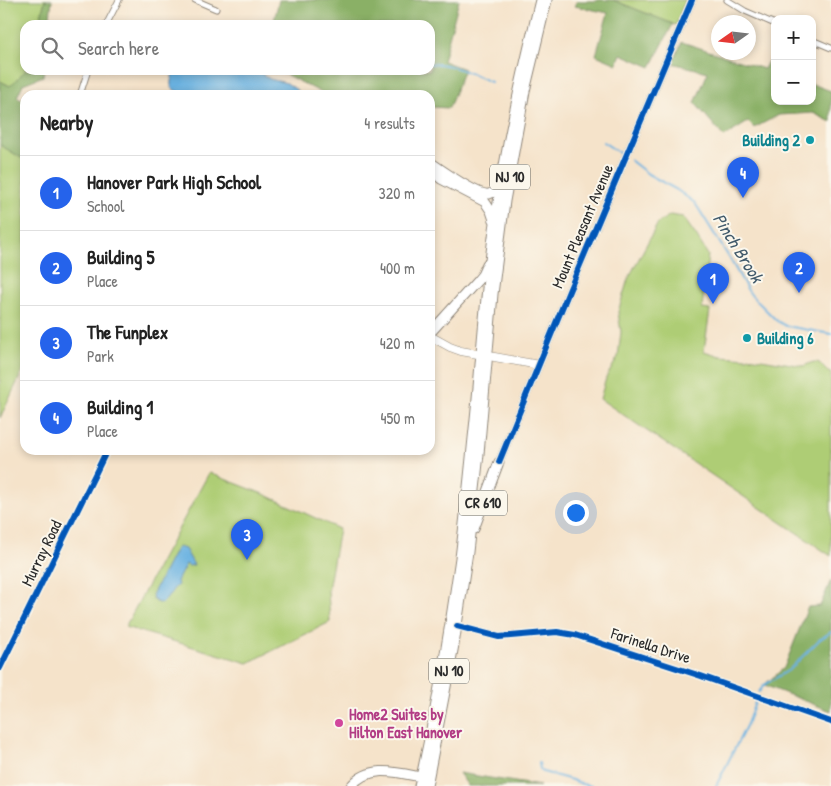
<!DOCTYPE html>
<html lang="en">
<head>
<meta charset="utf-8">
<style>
  body { margin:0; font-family:"Patrick Hand",sans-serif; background:#f2f2f2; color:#222 }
  .controls { position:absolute; right:15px; top:15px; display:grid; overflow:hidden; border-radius:10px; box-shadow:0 2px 8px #0003 }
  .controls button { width:45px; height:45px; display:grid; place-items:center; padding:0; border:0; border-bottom:1px solid #e0e0e0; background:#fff; color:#222; font:25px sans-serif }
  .compass { position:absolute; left:711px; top:15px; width:45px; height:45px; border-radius:50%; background:#fff; box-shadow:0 2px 8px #0003; rotate:256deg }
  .you { position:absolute; left:575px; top:512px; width:18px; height:18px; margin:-12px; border:4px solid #fff; border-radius:50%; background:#1a73e8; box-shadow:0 0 0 8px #1a73e833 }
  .badge { display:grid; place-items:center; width:32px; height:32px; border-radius:50%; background:#2563eb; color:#fff; font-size:16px; font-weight:700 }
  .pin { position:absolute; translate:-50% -41px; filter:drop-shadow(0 1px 2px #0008) }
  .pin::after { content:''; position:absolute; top:26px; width:18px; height:15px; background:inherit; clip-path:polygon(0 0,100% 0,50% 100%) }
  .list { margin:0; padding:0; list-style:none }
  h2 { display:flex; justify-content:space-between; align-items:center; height:65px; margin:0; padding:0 20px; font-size:21px }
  h2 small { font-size:16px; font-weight:400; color:#767676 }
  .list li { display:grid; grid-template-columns:32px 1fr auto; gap:15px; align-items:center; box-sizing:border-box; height:75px; padding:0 20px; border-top:1px solid #e0e0e0 }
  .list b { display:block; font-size:19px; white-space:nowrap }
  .list p { margin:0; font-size:16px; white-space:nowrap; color:#767676 }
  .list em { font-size:16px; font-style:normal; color:#767676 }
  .icon { flex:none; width:28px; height:28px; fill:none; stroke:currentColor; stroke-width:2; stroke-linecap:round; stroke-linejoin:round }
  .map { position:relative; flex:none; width:831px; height:786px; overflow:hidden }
  .search { position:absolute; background:#fff; box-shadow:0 2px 8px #0003; left:20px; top:20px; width:415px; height:55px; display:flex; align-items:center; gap:12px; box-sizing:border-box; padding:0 18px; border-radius:15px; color:#767676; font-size:19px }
  .panel { position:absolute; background:#fff; box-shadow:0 2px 8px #0003; left:20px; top:90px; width:415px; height:365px; border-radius:15px }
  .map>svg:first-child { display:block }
</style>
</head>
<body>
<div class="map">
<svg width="831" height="786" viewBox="0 0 831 786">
  <rect width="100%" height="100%" fill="#fbf7ec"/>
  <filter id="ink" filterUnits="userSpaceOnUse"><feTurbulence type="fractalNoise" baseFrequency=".02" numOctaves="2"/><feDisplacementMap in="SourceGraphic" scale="10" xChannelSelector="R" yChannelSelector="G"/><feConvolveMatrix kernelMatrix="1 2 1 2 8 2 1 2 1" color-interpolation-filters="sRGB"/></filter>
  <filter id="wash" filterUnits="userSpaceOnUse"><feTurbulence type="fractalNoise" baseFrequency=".0096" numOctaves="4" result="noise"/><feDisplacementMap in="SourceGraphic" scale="20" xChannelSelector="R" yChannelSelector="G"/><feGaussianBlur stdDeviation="1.12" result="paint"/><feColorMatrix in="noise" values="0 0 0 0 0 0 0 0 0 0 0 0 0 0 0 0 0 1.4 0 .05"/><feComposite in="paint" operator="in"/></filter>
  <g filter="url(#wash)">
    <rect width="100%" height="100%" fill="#f5e3ca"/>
    <path fill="#aecd75" stroke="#6c7c50" d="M0,0H45L39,25H25V70H26L10,86L0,81Z
      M613,0H686L676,25L673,24Z
      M0,145L25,160V366L0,418Z
      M670,215L683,217L697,237L708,255L702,309L710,310L704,351L720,356L747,358L749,357L803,366C808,365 810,362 815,362C822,361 823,371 831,373V556L600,399L606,378L618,357L621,332L618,312L628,279L658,223Z
      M209,473L266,495L339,529L328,590L330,622L248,663L125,627Z"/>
    <path fill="#8ab066" stroke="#5a6e48" d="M45,0H52L49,25H39Z
      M279,0H459L443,61L464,69L449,108L430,107V95H326L277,70H430V25H273Z
      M598,0H613L673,24L651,67L621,54L617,64L596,55L608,13L575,6L577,1H597Z
      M682,42L764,69L772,54L775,61V101H812V84L831,91V122L813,113L779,115L754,128L748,122L724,137L695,103L708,72L672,63Z
      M26,70H44L43,76L23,84L17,97L25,102V160L0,145V81L10,86Z
      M831,580V711L764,685L784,668L808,607L820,606Z
      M459,773L540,786H468Z"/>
    <path fill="#6ab2e1" stroke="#4a6e86" d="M174,70H255L270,79L287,83L297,90V93L296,95H185C168,88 169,87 174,70Z
      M179,547L185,549L194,565L189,566L186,564L177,581L178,585C169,590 165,612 153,599L152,595L176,549Z"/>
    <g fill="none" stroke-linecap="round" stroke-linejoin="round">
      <path stroke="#6ab2e1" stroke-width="2" d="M278,25H284
        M430,64C448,62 474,75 491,82
        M262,74L263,70
        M603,142L621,154
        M630,160L648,174L677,190L695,203L730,259L747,289L752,296L777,321L786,326L831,334
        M759,692L764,685L789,670L819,640L831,632
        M539,763L540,769L543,772L572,780L582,784L592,786
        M716,786L747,724L756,700"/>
    </g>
  </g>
  <g filter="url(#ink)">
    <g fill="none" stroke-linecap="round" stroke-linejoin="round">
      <defs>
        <path id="street" d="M195,0L216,9
          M727,0L745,11L775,24
          M106,25L119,0
          M812,40L831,48
          M80,95L88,70
          M457,626L499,637L557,632L575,635L701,676L831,722
          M0,668L107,450"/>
        <path id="secondary" d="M430,336L450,347L461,351L539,365
          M499,462L569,291L692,0"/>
        <path id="primary" d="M430,162C440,169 478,196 489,194C494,193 498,188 501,184
          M430,169L441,179L485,202L491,211L494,220
          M430,333L477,281L482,275L487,264
          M474,529L499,462
          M351,786C371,763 399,773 425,778
          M419,786C436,711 449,634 460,558C465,518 469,478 473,438C481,367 484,295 495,223C505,148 522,74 540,0
          M427,786L454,645L468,552L479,454L493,294L505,201L525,91L547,0"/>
      </defs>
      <use href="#street" stroke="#90877a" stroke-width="7"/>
      <use href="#secondary" stroke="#90877a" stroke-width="9"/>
      <use href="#primary" stroke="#90877a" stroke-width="11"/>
      <use href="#street" stroke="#fff" stroke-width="5"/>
      <use href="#secondary" stroke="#fff" stroke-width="8"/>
      <use href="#primary" stroke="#fff" stroke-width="9"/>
      <defs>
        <path id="cycleway" d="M499,462L569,291L692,0
          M457,626L499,637L557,632L575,635L701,676L831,722
          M0,668L107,450"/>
      </defs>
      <use href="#cycleway" stroke="#fbf7ec" stroke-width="9"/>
      <use href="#cycleway" stroke="#0057b8" stroke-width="6"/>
    </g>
  </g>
  <g fill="#0f9aa8" stroke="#fbf7ec" stroke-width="2">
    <circle cx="810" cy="140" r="5"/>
    <circle cx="747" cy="338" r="5"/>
  </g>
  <circle fill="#d1479c" stroke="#fbf7ec" stroke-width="2" cx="339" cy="723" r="5"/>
  <g text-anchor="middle" stroke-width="4" stroke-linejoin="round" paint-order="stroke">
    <g fill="#fbf7ec" stroke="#696865" stroke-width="1">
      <rect x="490" y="164.5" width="40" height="25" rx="4"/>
      <rect x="459" y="490.5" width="48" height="25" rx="4"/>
      <rect x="429" y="658.5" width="40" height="25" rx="4"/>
    </g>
    <g font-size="15" font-weight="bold" fill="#2b2b2b">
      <text x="510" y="182">NJ 10</text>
      <text x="483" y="508">CR 610</text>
      <text x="449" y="676">NJ 10</text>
    </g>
    <g font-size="16" font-weight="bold" fill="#0d838f" stroke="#fbf7ec" text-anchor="end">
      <text x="800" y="146">Building 2</text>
      <text x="757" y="344" text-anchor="start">Building 6</text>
    </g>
    <g font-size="16" fill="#2b2b2b" stroke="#fbf7ec">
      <text transform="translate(582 226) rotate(-67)" y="6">Mount Pleasant Avenue</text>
      <text transform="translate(41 553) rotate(-64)" y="6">Murray Road</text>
      <text transform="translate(651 645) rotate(18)" y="6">Farinella Drive</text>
    </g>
    <g font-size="16" font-weight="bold" fill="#b23c85" stroke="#fbf7ec" text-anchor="start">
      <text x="349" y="720">Home2 Suites by<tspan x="349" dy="18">Hilton East Hanover</tspan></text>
    </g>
    <g font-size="18" font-style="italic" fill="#415a6b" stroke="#fbf7ec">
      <text transform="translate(738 248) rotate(58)" y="6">Pinch Brook</text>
    </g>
  </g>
</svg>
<div class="controls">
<button>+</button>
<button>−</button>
</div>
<svg class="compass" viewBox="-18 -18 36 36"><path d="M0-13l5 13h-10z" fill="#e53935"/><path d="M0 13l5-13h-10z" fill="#767676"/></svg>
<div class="you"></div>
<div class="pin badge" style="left:713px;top:304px">1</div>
<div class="pin badge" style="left:799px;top:293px">2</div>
<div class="pin badge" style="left:247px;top:560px">3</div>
<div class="pin badge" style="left:743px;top:198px">4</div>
<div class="search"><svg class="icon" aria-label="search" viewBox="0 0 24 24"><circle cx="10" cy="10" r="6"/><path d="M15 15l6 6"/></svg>Search here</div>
<section class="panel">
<h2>Nearby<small>4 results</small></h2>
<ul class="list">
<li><span class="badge">1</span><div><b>Hanover Park High School</b><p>School</p></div><em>320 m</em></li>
<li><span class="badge">2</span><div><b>Building 5</b><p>Place</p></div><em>400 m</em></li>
<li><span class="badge">3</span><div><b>The Funplex</b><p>Park</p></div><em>420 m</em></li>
<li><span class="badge">4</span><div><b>Building 1</b><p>Place</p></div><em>450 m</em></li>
</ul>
</section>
</div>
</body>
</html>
